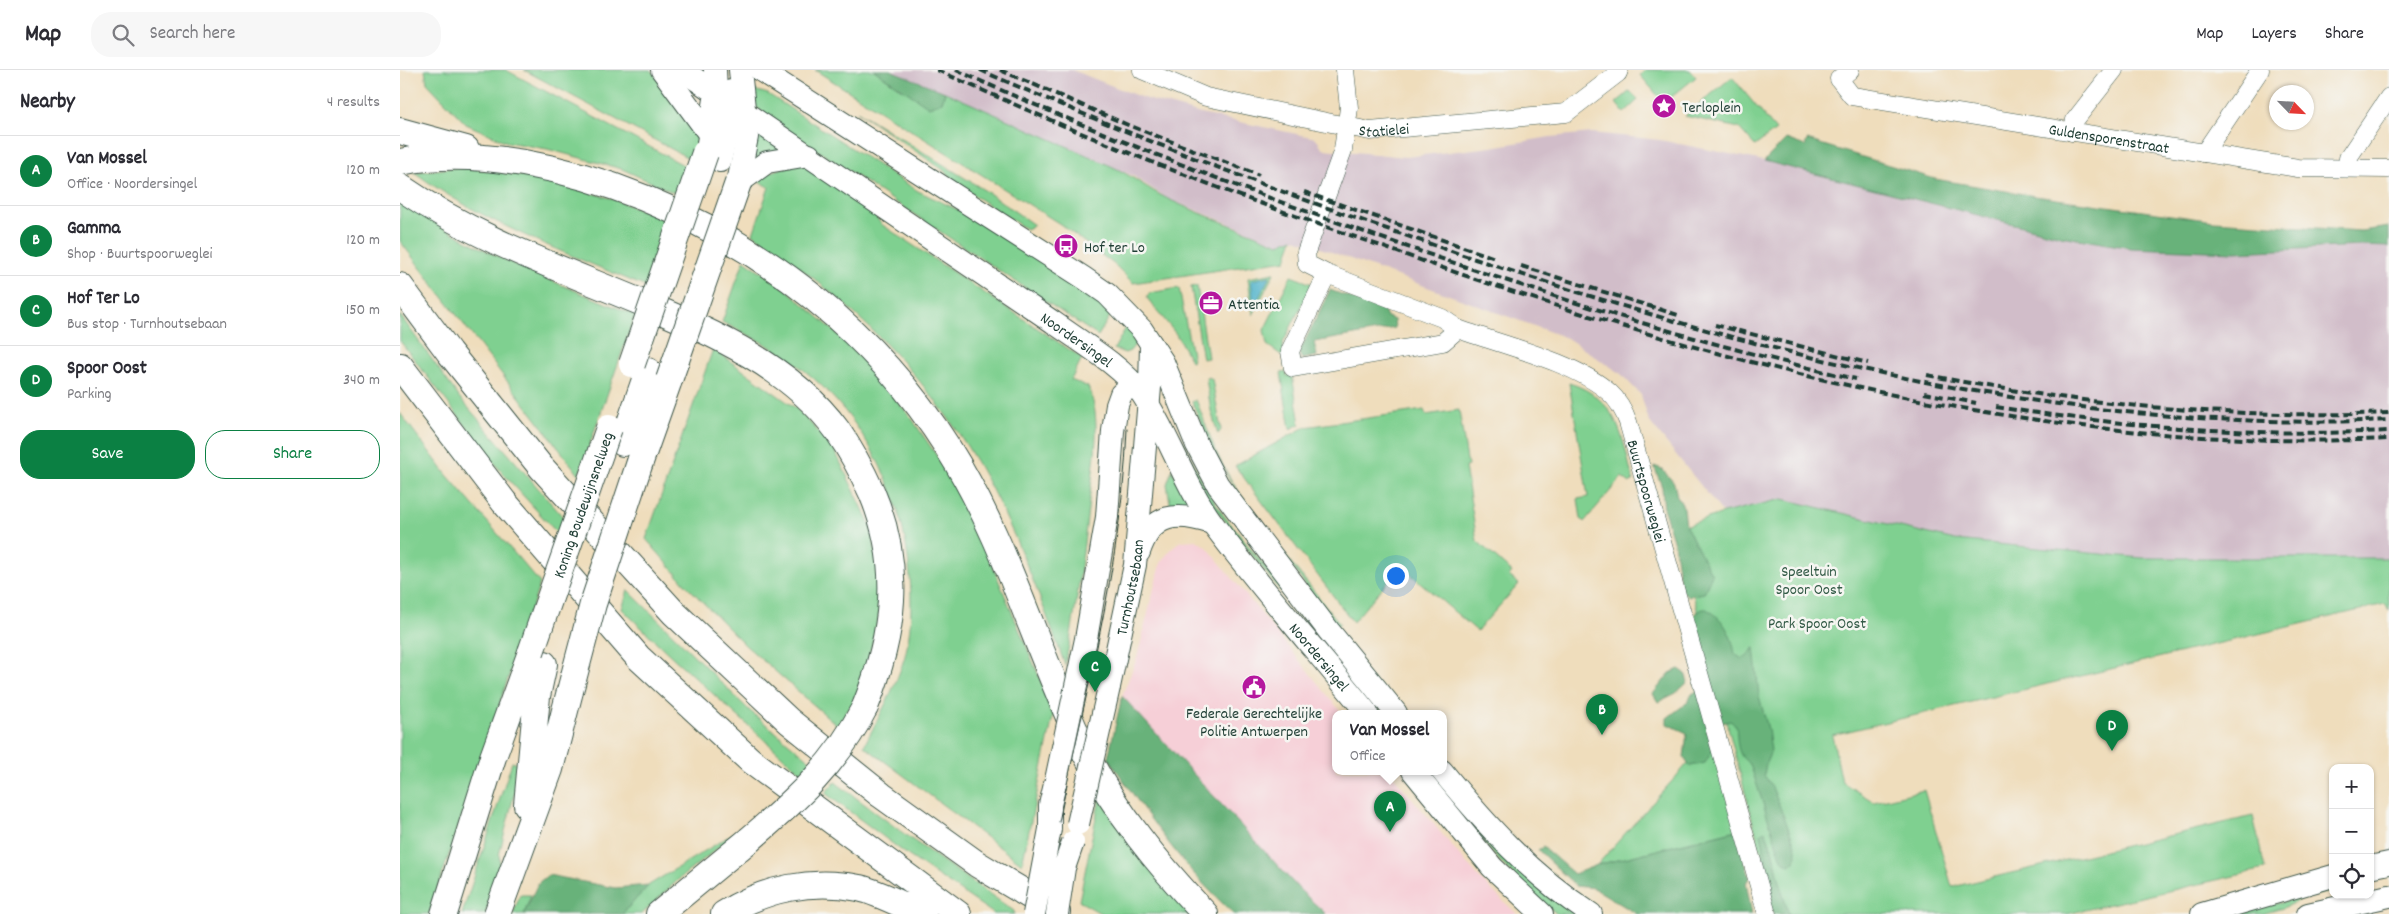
<!DOCTYPE html>
<html lang="en">
<head>
<meta charset="utf-8">
<style>
  body { margin:0; font-family:Dekko,sans-serif; background:#f7f7f7; color:#2b2b33 }
  .controls { position:absolute; right:15px; bottom:15px; display:grid; overflow:hidden; border-radius:10px; box-shadow:0 1px 4px #0004 }
  .controls button { width:45px; height:45px; display:grid; place-items:center; padding:0; border:0; border-bottom:1px solid #e1e1e2; background:#fff; color:#2b2b33; font:25px sans-serif }
  .compass { position:absolute; left:1869px; top:15px; width:45px; height:45px; border-radius:50%; background:#fff; box-shadow:0 1px 4px #0004; rotate:115deg }
  .you { position:absolute; left:995px; top:505px; width:18px; height:18px; margin:-12px; border:4px solid #fff; border-radius:50%; background:#1a73e8; box-shadow:0 0 0 8px #1a73e833 }
  .badge { display:grid; place-items:center; width:32px; height:32px; border-radius:50%; background:#0b8043; color:#fff; font-size:16px; font-weight:700 }
  .pin { position:absolute; translate:-50% -41px; filter:drop-shadow(0 1px 2px #0008) }
  .pin::after { content:''; position:absolute; top:26px; width:18px; height:15px; background:inherit; clip-path:polygon(0 0,100% 0,50% 100%) }
  .popup { position:absolute; left:932px; top:640px; width:115px; height:65px; box-sizing:border-box; display:grid; place-content:center; border-radius:10px; background:#fff; filter:drop-shadow(0 1px 4px #0005); font-size:16px; white-space:nowrap; color:#7c7c81 }
  .popup b { font-size:19px; color:#2b2b33 }
  .popup::after { content:''; position:absolute; left:50%; top:100%; margin-left:-10px; border:10px solid transparent; border-top-color:#fff }
  .list { margin:0; padding:0; list-style:none }
  h2 { display:flex; justify-content:space-between; align-items:center; height:65px; margin:0; padding:0 20px; font-size:21px }
  h2 small { font-size:16px; font-weight:400; color:#7c7c81 }
  .list li { display:grid; grid-template-columns:32px 1fr auto; gap:15px; align-items:center; box-sizing:border-box; height:70px; padding:0 20px; border-top:1px solid #e1e1e2 }
  .list b { display:block; font-size:19px; white-space:nowrap }
  .list p { margin:0; font-size:16px; white-space:nowrap; color:#7c7c81 }
  .list em { font-size:16px; font-style:normal; color:#7c7c81 }
  .actions { display:flex; gap:10px; padding:15px 20px }
  .actions a { flex:1; padding:11px 0; border:1px solid #0b8043; border-radius:20px; text-align:center; font-size:18px; color:#0b8043 }
  .actions .main { background:#0b8043; color:#fff }
  .icon { flex:none; width:28px; height:28px; fill:none; stroke:currentColor; stroke-width:2; stroke-linecap:round; stroke-linejoin:round }
  .map { position:relative; flex:none; width:1989px; height:844px; overflow:hidden }
  header { display:flex; align-items:center; gap:30px; box-sizing:border-box; height:70px; padding:0 25px; background:#fff; border-bottom:1px solid #e1e1e2 }
  header strong { font-size:24px }
  nav { display:flex; gap:28px; margin-inline-start:auto; font-size:18px }
  .search { width:350px; height:45px; background:#f7f7f7; display:flex; align-items:center; gap:12px; box-sizing:border-box; padding:0 18px; border-radius:20px; color:#7c7c81; font-size:19px }
  main { display:flex }
  aside { flex:1; background:#fff }
  .map>svg:first-child { display:block }
</style>
</head>
<body>
<header>
<strong>Map</strong>
<div class="search"><svg class="icon" aria-label="search" viewBox="0 0 24 24"><circle cx="10" cy="10" r="6"/><path d="M15 15l6 6"/></svg>Search here</div>
<nav><a>Map</a><a>Layers</a><a>Share</a></nav>
</header>
<main>
<aside>
<h2>Nearby<small>4 results</small></h2>
<ul class="list">
<li><span class="badge">A</span><div><b>Van Mossel</b><p>Office · Noordersingel</p></div><em>120 m</em></li>
<li><span class="badge">B</span><div><b>Gamma</b><p>Shop · Buurtspoorweglei</p></div><em>120 m</em></li>
<li><span class="badge">C</span><div><b>Hof Ter Lo</b><p>Bus stop · Turnhoutsebaan</p></div><em>150 m</em></li>
<li><span class="badge">D</span><div><b>Spoor Oost</b><p>Parking</p></div><em>340 m</em></li>
</ul>
<div class="actions"><a class="main">Save</a><a>Share</a></div>
</aside>
<div class="map">
<svg width="1989" height="844" viewBox="0 0 1989 844">
  <rect width="100%" height="100%" fill="#f6f6f2"/>
  <filter id="ink" filterUnits="userSpaceOnUse"><feTurbulence type="fractalNoise" baseFrequency=".02" numOctaves="2"/><feDisplacementMap in="SourceGraphic" scale="10" xChannelSelector="R" yChannelSelector="G"/><feConvolveMatrix kernelMatrix="1 2 1 2 8 2 1 2 1" color-interpolation-filters="sRGB"/></filter>
  <filter id="wash" filterUnits="userSpaceOnUse"><feTurbulence type="fractalNoise" baseFrequency=".0096" numOctaves="4" result="noise"/><feDisplacementMap in="SourceGraphic" scale="20" xChannelSelector="R" yChannelSelector="G"/><feGaussianBlur stdDeviation="1.12" result="paint"/><feColorMatrix in="noise" values="0 0 0 0 0 0 0 0 0 0 0 0 0 0 0 0 0 1.4 0 .05"/><feComposite in="paint" operator="in"/></filter>
  <g filter="url(#wash)">
    <rect width="100%" height="100%" fill="#efddbc"/>
    <path fill="#f6cfd7" d="M796,470L807,477L942,643H936V701H989L1079,808L1117,844H926L900,820L722,626L737,588L759,498L763,489L775,475L782,471Z"/>
    <path fill="#d1bdc9" d="M490,0H672L743,28L801,44L916,68L923,79L1006,87L1091,77L1150,67L1192,63L1260,70L1364,91L1661,166L1731,178L1835,182L1962,176L1989,177V488H1742L1555,470L1383,429L1323,443L1249,351L1241,325L1220,303L1167,268L893,168L880,174L768,129L733,106L711,96Z"/>
    <path fill="#7fd090" stroke="#4f8662" d="M25,0H106L289,98L279,125L222,99L147,79L107,72L66,54L27,13Z
      M124,0H250L255,4L298,62V69L292,90Z
      M415,0H474L501,19L542,32L545,22L711,96C731,105 748,119 768,129C804,146 842,159 879,174L893,168L886,190L733,213L715,195L660,154Z
      M1246,0H1290L1296,7L1264,33L1240,5Z
      M1332,7L1376,60L1355,76L1339,58L1285,46Z
      M354,20L368,24L518,121L567,144L695,226L713,241L698,266L373,51L355,36Z
      M1230,21L1238,30L1224,43L1216,33Z
      M457,41L589,123L634,155L626,159L564,119L542,99Z
      M352,60L384,78L354,89Z
      M400,92L469,137L481,154L682,288L671,310L688,317C704,350 692,404 688,439C682,492 676,543 665,595C640,527 614,456 578,394C523,300 442,224 353,164L369,117L353,108Z
      M64,97L137,108L210,128L270,151L246,217C169,184 81,152 14,102Z
      M0,129C72,181 154,212 235,245L179,405L0,171Z
      M344,190L385,218L449,274L510,346L539,389L574,452L654,642L622,794L464,676C478,648 496,617 505,586C513,555 512,519 508,488C498,410 456,337 392,291C370,275 346,264 322,252Z
      M874,203L853,245L848,208Z
      M891,206L912,214L883,273L884,287L867,275L864,260Z
      M797,216L808,288L803,289L791,217Z
      M779,218L793,290L791,291L776,264L747,228L749,223Z
      M0,245L59,327L164,448L158,464L99,399L0,271Z
      M728,254L737,272L730,281L725,283L714,279Z
      M313,279L397,339L433,377L471,456L480,511L479,546L460,622L438,656L344,574L287,516L246,469Z
      M886,302L887,306L892,305L900,354L890,359L881,303Z
      M809,307L812,309L821,360L818,364L811,341L806,308Z
      M1169,313C1218,328 1222,366 1233,410L1230,413L1222,407L1184,452L1181,449L1178,429L1188,427Z
      M796,330C805,351 811,373 822,394C853,451 900,502 940,554L936,557L833,416L810,374L792,332Z
      M1024,340L1026,345L1059,340L1068,396L1065,397L1077,471L1112,502L1109,506L1119,514L1077,561L1008,502L994,504L953,552L835,396L905,357Z
      M0,343L47,405L140,513L29,844H0Z
      M782,371L802,411L822,443L983,643H978L809,431L780,377Z
      M772,400L793,439H771L767,414Z
      M1383,429L1555,470L1742,488H1989V541L1985,534L1432,665L1442,712L1474,732L1524,720L1552,817L1853,746L1865,799L1667,844H1377L1276,459L1323,443Z
      M228,520L350,641L412,692L401,703L271,586L222,539Z
      M1306,651L1337,760L1197,795L1298,682Z
      M112,692L118,693L120,701L99,785L100,801L85,844H62Z
      M1025,701H1030L1085,767L1175,844H1157L1125,818L1097,788Z
      M435,712L507,766L614,841V844H594L509,786L425,723Z
      M700,728L793,844H702L679,831Z
      M344,757L279,809L242,844H222L249,815Z
      M1933,818V821L1903,828L1883,838L1862,844H1839Z
      M120,825H131L124,844H113Z"/>
    <path fill="#67b27a" stroke="#437857" d="M474,0H490L545,22L542,32L529,37Z
      M1386,69L1405,76L1407,70L1535,109L1635,126L1814,151L1961,161L1989,157V177L1961,176L1835,182L1731,178L1661,166L1364,91Z
      M930,220L984,240L986,246L994,250L995,258L914,272L917,286L902,289L899,284L900,281Z
      M1254,396L1262,399L1274,413L1277,426L1284,438L1286,456L1312,505L1304,523L1288,526L1281,520L1274,473L1264,440L1262,417Z
      M1304,538C1323,546 1332,565 1335,584L1342,589L1349,585L1354,577L1359,626L1368,659L1371,681L1366,693L1364,705L1372,717L1395,775L1397,785L1394,792L1389,795L1383,791L1378,779L1350,694C1335,685 1338,670 1336,655L1330,651L1322,653L1315,676L1305,693L1290,696L1284,687L1287,663L1267,654V648L1288,632L1292,624L1297,621L1293,551L1295,544Z
      M1279,599L1285,603L1288,612L1276,623L1258,632L1253,624L1270,603Z
      M722,626L900,820L926,844H834C784,800 746,743 708,688Z
      M1337,760L1350,809L1346,812L1352,844H1237L1194,818L1176,816L1138,780L1143,777L1174,804L1197,795Z
      M1365,761C1377,787 1379,817 1389,844H1373L1362,804L1366,790L1361,763Z
      M148,805L215,818L249,815L222,844H124L138,813Z"/>
    <path fill="#4ab0c9" stroke="#34767e" d="M870,206L854,237L851,210Z"/>
  </g>
  <g filter="url(#ink)">
    <g fill="none" stroke-linecap="round" stroke-linejoin="round">
      <defs>
        <g id="minor">
          <path id="s1" d="M742,0L806,27L970,61L1166,43L1218,3L1219,0"/>
          <path id="s2" d="M945,0L949,38L943,80L906,182L907,194L927,204L1042,248L1058,259C1102,275 1176,292 1210,323C1219,331 1224,341 1228,352L1367,844"/>
          <path id="s3" d="M1450,0L1439,9L1452,26L1898,98L1989,99"/>
          <path d="M1672,62L1675,50L1714,0"/>
          <path d="M1804,83L1860,0"/>
          <path d="M1948,98V88L1989,27"/>
          <path d="M927,204L890,281L893,298L1043,272L1058,259"/>
        </g>
        <g id="major">
          <path d="M262,0L310,65"/>
          <path id="s4" d="M282,0L653,252C681,272 722,296 742,324C769,365 784,414 813,454C861,519 916,580 967,643"/>
          <path d="M360,0L684,208L707,224L742,260L763,292L797,375L818,415L929,561L996,643"/>
          <path d="M308,73L316,23L315,0"/>
          <path d="M320,91L330,48L331,21"/>
          <path d="M338,113L347,67L340,0"/>
          <path d="M338,113L367,92L409,85"/>
          <path d="M739,482C752,442 777,442 812,453"/>
          <path d="M686,569L707,447L713,361L717,335L721,324L733,314"/>
          <path id="s5" d="M709,617L735,495L750,317L751,274"/>
          <path d="M1013,701L1092,797L1142,844"/>
          <path d="M1042,701C1086,755 1132,806 1191,844"/>
          <path d="M650,759V735L656,710"/>
          <path d="M1970,797L1989,793"/>
          <path d="M1802,844L1933,806"/>
          <path d="M1908,844L1989,826"/>
        </g>
        <path id="highway" d="M0,61L66,79
          M0,92C77,76 173,99 244,128C369,179 476,264 548,378C607,471 636,582 685,682C715,742 759,795 805,844
          M0,117C75,169 162,199 245,234C315,264 391,297 437,360C451,380 462,401 472,423C503,497 494,564 465,637
          M0,216L49,282L141,397L274,543L389,651L481,725L577,794L657,842
          M0,296L104,432L238,587L351,691L558,844
          M223,373L248,301
          M240,392L269,310
          M127,735L137,626L144,594
          M44,844L93,687L131,582
          M97,844L150,699L170,621
          M259,844L349,770
          M324,844C365,818 412,809 459,818C481,823 503,836 523,844"/>
      </defs>
      <use href="#minor" stroke="#3e5548" stroke-width="19"/>
      <use href="#major" stroke="#3e5548" stroke-width="24"/>
      <use href="#highway" stroke="#3e5548" stroke-width="28"/>
      <use href="#minor" stroke="#fff" stroke-width="18"/>
      <use href="#major" stroke="#fff" stroke-width="22"/>
      <use href="#highway" stroke="#fff" stroke-width="26"/>
      <path stroke="#1f3d34" stroke-width="1" d="M643,844C666,681 721,526 727,359"/>
      <path stroke="#1f3d34" stroke-width="4" stroke-dasharray="8 4" stroke-linecap="butt" d="M537,0C622,38 708,76 796,109C864,136 934,159 1003,184C1319,296 1651,383 1989,369
        M556,0C702,66 851,123 1002,175C1151,227 1301,274 1456,309
        M580,0C742,71 907,133 1075,189C1372,288 1673,364 1989,350
        M600,0L728,55L859,105
        M904,122L1095,188
        M1121,196L1281,246
        M1315,255L1468,293
        M1527,305C1679,335 1833,349 1989,343
        M1524,323L1576,333
        M1596,337C1726,357 1857,367 1989,361"/>
      <defs>
        <path id="major-bridge" d="M656,710L686,569
          M678,754L709,617
          M634,844L650,759
          M657,844L664,798L673,772"/>
        <g id="highway-bridge">
          <path d="M232,294L305,83"/>
          <path d="M269,310L338,113"/>
          <path id="s6" d="M131,582L209,358"/>
          <path d="M170,621L193,534L240,392"/>
          <path d="M349,770C397,729 436,694 465,637"/>
        </g>
      </defs>
      <use href="#major-bridge" stroke="#3e5548" stroke-width="24" stroke-linecap="butt"/>
      <use href="#highway-bridge" stroke="#3e5548" stroke-width="28" stroke-linecap="butt"/>
      <use href="#major-bridge" stroke="#fff" stroke-width="22"/>
      <use href="#highway-bridge" stroke="#fff" stroke-width="26"/>
    </g>
  </g>
  <defs>
    <symbol id="sight-disc" viewBox="-11 -11 22 22"><circle r="9.5" fill="#b5179e" stroke="#f6f6f2"/><path d="M0-6L1.8-2.2L6-1.7L2.9 1.2L3.7 5.4L0 3.3L-3.7 5.4L-2.9 1.2L-6-1.7L-1.8-2.2Z" fill="#fff"/></symbol>
    <symbol id="bus-disc" viewBox="-11 -11 22 22"><circle r="9.5" fill="#b5179e" stroke="#f6f6f2"/><path d="M-5-6H5V4H4V6H2V4H-2V6H-4V4H-5ZM-3.5-4V0h7V-4ZM-3.5 1.2v1.5H-2V1.2ZM2 1.2v1.5H3.5V1.2Z" fill="#fff"/></symbol>
    <symbol id="office-disc" viewBox="-11 -11 22 22"><circle r="9.5" fill="#b5179e" stroke="#f6f6f2"/><path d="M-6-3h4V-5.5h4V-3h4V5H-6ZM-1-4.5V-3h2v-1.5ZM-6 0V1H6V0Z" fill="#fff"/></symbol>
    <symbol id="civic-disc" viewBox="-11 -11 22 22"><circle r="9.5" fill="#b5179e" stroke="#f6f6f2"/><path d="M-.6-6.5H3V-4.5H.6V-3L4-1V1h2V6H-6V1h2V-1L-.6-3ZM-1.2 2.5V6h2.4V2.5Z" fill="#fff"/></symbol>
  </defs>
  <g fill-rule="evenodd">
    <use href="#sight-disc" x="1250" y="22" width="28" height="28"/>
    <use href="#bus-disc" x="652" y="162" width="28" height="28"/>
    <use href="#office-disc" x="797" y="219" width="28" height="28"/>
    <use href="#civic-disc" x="840" y="603" width="28" height="28"/>
  </g>
  <g text-anchor="middle" stroke-width="5" stroke-linejoin="round" paint-order="stroke">
    <g font-size="16" fill="#1f3d34" stroke="#f6f6f2" text-anchor="start">
      <text x="1282" y="42">Terloplein</text>
      <text x="684" y="182">Hof ter Lo</text>
      <text x="828" y="239">Attentia</text>
      <text x="854" y="648" text-anchor="middle">Federale Gerechtelijke<tspan x="854" dy="18">Politie Antwerpen</tspan></text>
    </g>
    <g font-size="16" fill="#1f3d34" stroke="#f6f6f2">
      <text dy="6" stroke="none"><textPath href="#s1" startOffset="251">Statielei</textPath></text>
      <text dy="6" stroke="none"><textPath href="#s3" startOffset="296">Guldensporenstraat</textPath></text>
      <text dy="6" stroke="none"><textPath href="#s4" startOffset="478">Noordersingel</textPath></text>
      <text dy="6" stroke="none"><textPath href="#s2" startOffset="638">Buurtspoorweglei</textPath></text>
      <text dy="6" stroke="none"><textPath href="#s6" startOffset="156">Koning Boudewijnsnelweg</textPath></text>
      <text dy="6" stroke="none"><textPath href="#s5" startOffset="102">Turnhoutsebaan</textPath></text>
      <text dy="6" stroke="none"><textPath href="#s4" startOffset="882">Noordersingel</textPath></text>
    </g>
    <g font-size="16" fill="#325a46" stroke="#f6f6f2">
      <text x="1409" y="506">Speeltuin<tspan x="1409" dy="18">Spoor Oost</tspan></text>
      <text x="1417" y="558">Park Spoor Oost</text>
    </g>
  </g>
</svg>
<div class="controls">
<button>+</button>
<button>−</button>
<button><svg class="icon" aria-label="locate" viewBox="0 0 24 24"><circle cx="12" cy="12" r="6"/><path d="M12 2v4M12 18v4M2 12h4M18 12h4"/></svg></button>
</div>
<svg class="compass" viewBox="-18 -18 36 36"><path d="M0-13l5 13h-10z" fill="#e53935"/><path d="M0 13l5-13h-10z" fill="#7c7c81"/></svg>
<div class="you"></div>
<div class="pin badge" style="left:990px;top:762px">A</div>
<div class="popup"><b>Van Mossel</b>Office</div>
<div class="pin badge" style="left:1202px;top:665px">B</div>
<div class="pin badge" style="left:695px;top:622px">C</div>
<div class="pin badge" style="left:1712px;top:681px">D</div>
</div>
</main>
</body>
</html>
